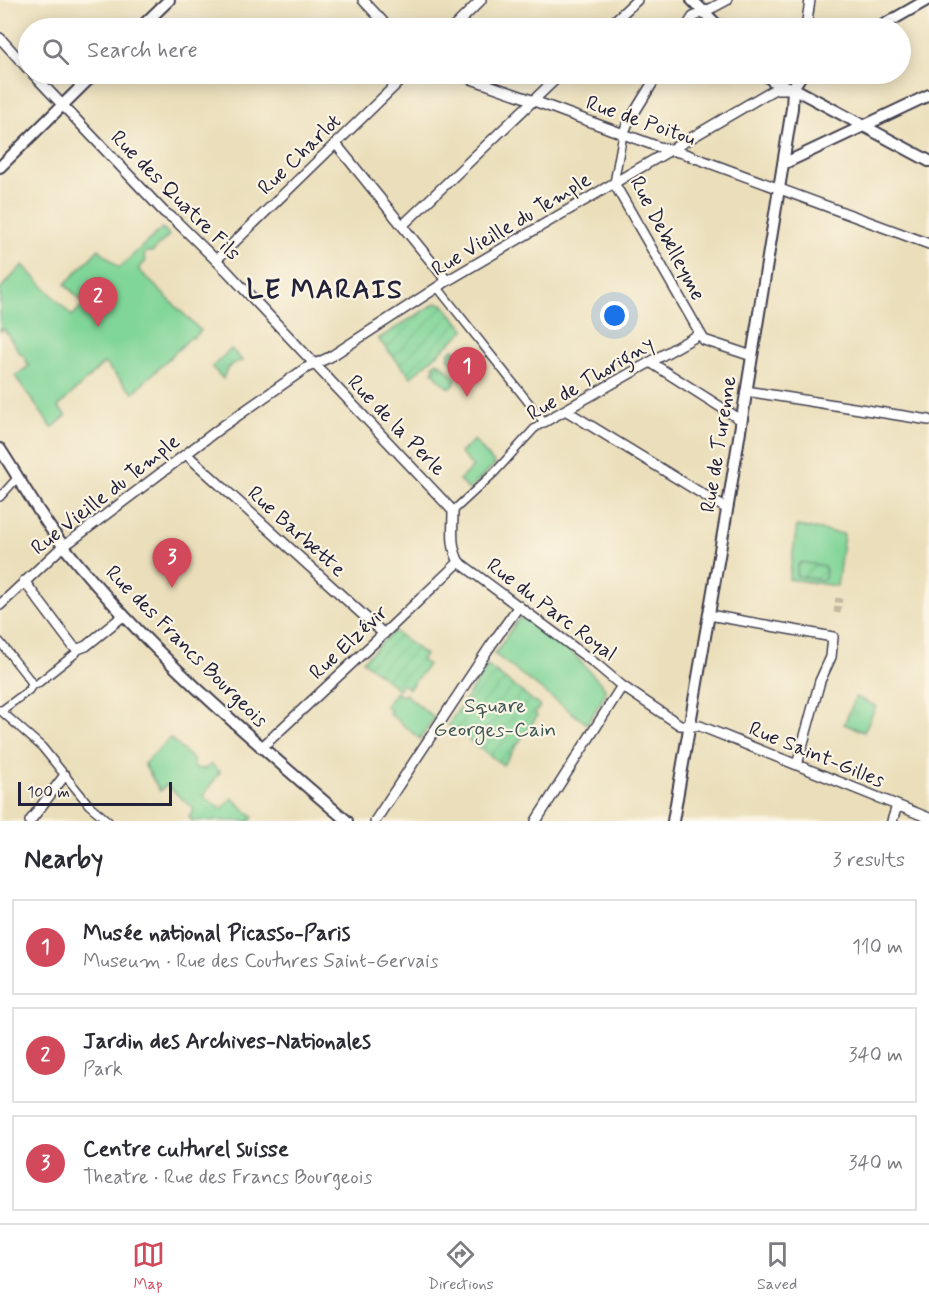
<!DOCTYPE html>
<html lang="en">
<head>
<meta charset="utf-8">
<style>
  body { margin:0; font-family:Mynerve,sans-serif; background:#f7f7f7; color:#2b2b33 }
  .scale { position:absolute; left:18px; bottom:15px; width:154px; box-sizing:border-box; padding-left:6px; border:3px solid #22223b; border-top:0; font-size:16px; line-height:21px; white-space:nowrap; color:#22223b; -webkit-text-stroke:4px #fcf5e5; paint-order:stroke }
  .you { position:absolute; left:615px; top:316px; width:21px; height:21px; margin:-15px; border:4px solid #fff; border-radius:50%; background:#1a73e8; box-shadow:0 0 0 9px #1a73e833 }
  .badge { display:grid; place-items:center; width:39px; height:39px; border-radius:50%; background:#d1495b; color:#fff; font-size:20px; font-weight:700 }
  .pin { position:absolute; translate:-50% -50px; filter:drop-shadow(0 2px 3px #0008) }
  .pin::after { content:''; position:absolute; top:32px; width:21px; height:18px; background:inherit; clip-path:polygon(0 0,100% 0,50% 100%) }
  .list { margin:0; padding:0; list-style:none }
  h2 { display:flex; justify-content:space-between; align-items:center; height:78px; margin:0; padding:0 24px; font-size:26px }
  h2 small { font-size:20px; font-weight:400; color:#7c7c81 }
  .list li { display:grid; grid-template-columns:39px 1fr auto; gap:18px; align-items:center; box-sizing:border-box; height:96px; margin:0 12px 12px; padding:0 12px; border:2px solid #e1e1e2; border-radius:0px }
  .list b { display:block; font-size:22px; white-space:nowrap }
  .list p { margin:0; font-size:20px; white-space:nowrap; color:#7c7c81 }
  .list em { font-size:20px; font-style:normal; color:#7c7c81 }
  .icon { flex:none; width:33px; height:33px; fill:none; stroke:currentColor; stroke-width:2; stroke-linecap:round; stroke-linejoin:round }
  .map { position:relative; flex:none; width:929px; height:821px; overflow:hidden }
  .search { position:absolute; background:#fff; box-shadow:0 3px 15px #0003; left:18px; right:18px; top:18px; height:66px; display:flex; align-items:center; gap:15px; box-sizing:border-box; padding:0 21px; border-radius:33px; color:#7c7c81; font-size:22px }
  .sheet { height:402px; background:#fff }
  nav { display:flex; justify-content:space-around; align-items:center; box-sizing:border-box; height:84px; border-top:2px solid #e1e1e2; background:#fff; font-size:16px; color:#7c7c81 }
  nav a { display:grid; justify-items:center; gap:3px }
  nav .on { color:#d1495b }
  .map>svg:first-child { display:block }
</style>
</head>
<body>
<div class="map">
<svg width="929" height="821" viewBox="0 0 929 821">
  <defs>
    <pattern id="grass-tufts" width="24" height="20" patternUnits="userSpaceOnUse" patternTransform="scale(1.5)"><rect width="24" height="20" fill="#80d598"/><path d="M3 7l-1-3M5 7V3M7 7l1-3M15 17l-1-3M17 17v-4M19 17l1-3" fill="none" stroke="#6eb784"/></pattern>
    <pattern id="garden-furrows" width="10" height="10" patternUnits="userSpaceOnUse" patternTransform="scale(1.5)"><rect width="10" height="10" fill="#80d598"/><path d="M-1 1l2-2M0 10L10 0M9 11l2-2" fill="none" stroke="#6eb784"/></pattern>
  </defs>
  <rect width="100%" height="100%" fill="#fcf5e5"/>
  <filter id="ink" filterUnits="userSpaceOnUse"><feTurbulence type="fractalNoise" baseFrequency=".0167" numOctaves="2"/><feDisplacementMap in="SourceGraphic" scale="12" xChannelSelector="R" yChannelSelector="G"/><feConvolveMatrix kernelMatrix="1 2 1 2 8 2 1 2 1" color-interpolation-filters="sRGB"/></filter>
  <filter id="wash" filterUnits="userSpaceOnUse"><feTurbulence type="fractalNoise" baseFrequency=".008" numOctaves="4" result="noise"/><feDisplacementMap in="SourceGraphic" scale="24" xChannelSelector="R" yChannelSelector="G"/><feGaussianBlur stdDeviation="1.35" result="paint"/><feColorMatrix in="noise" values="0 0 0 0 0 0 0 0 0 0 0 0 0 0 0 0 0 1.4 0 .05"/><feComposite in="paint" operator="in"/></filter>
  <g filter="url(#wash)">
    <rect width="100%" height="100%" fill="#ebdfbb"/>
    <path fill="url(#grass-tufts)" stroke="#517c6a" stroke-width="1.5" d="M231,349L243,361C231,362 226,368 223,379L212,367Z
      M453,349L455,351L457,350L471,367L469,369L471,371L466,375L464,373L462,374L448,357L450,355L448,353Z
      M437,362L439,365L441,363L456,380L454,382L455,384L451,388L449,386L447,387L432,371L435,368L433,366Z
      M856,697L876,706L864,732L844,724Z"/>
    <path fill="#80d598" stroke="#517c6a" stroke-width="1.5" d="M162,228L169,235L152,252H146L144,256L146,261L139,268V270L201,331L193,338L191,337L133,393L104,363L58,407L66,416L52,428L15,376L29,366L26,361V358L20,353L4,329L0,331V289L23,265L72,316L84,304L65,284L99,249L119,268Z
      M474,440L495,464L469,490L459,480L473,467L460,453Z
      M797,526L844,534L837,586L789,579Z
      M526,618L567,647L605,688V695L587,724L493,653L497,651L518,619Z
      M396,692L402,696L405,694L434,718L420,739L389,713L391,710L385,706Z
      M170,738L194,761L193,765L197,769L202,768L204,770L211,764L220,772L203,796L222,809L232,798L253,817L250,821H192L189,817L194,809L166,785L160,791L144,764Z"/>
    <path fill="url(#garden-furrows)" stroke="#517c6a" stroke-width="1.5" d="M436,303L443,304L465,330L411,377L378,339Z
      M801,562L824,566V568L826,569L825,579L822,580L798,576L796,575L798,564H800Z
      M394,631L425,655L421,660L428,665L409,689L402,684L398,689L363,661Z
      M485,664L540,706L535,714L537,716L503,765L448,725L486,669Z"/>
  </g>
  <g filter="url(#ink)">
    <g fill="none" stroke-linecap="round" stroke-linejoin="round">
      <path stroke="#c3b9a1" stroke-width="7" stroke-dasharray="7 3.5" stroke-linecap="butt" d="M837,613L839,598"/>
      <defs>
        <path id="pedestrian" d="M614,183L623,134
          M438,288L544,422L534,429L495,472L453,511
          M0,497L18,477
          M0,642L30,680L32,685
          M32,685L37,684L76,653L78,649
          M0,710L42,747L89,805L108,821
          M1,711L29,690L32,685"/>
        <path id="minor" d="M363,0L389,28
          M453,28L481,0
          M607,28L637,0
          M686,28L693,17L714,7L727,0
          M806,28L810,0
          M0,38L28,69
          M33,74L164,212L174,219L226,270L453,511C453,530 450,545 459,562L596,664L622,686L680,725L700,726L929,818
          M457,74L526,98L656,146L685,154L929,244
          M623,134L628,123L658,74
          M336,144L447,281
          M614,183L704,340L752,356
          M403,225L561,74
          M216,260L407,74
          M650,362L741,420
          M746,391L929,420
          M565,410L727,509
          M544,422L700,334
          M186,454L384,634
          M24,581L73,646L78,649L86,646L123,616
          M0,605L63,546L71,541L223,426L306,368L330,357L447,281L766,94L775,89H787
          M709,615L833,637L831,657L820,681L797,765
          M261,748L392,626L459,562
          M30,821L65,775
          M375,821L491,645L519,606
          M536,821L622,686
          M892,821L897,806"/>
        <path id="tertiary" d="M692,0L720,28
          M140,28L169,0
          M878,28L927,0
          M764,74L777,84L793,88L929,161
          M793,88L802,74
          M783,164L929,95
          M0,167L94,74
          M0,449C21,481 41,518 65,548C147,650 248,736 347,821
          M673,821L730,493L792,108L793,88"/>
      </defs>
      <use href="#pedestrian" stroke="#403e4e" stroke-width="10"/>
      <use href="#minor" stroke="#403e4e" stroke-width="12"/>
      <use href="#tertiary" stroke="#403e4e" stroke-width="14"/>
      <use href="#pedestrian" stroke="#fff" stroke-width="7"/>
      <use href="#minor" stroke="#fff" stroke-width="9"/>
      <use href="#tertiary" stroke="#fff" stroke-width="10"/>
    </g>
  </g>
  <g text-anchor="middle" stroke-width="4.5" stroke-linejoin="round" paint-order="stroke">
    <g font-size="21" fill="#22223b" stroke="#fcf5e5">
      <text transform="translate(641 120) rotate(19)" y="7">Rue de Poitou</text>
      <text transform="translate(299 154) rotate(-44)" y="7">Rue Charlot</text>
      <text transform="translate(176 195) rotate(45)" y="7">Rue des Quatre Fils</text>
      <text transform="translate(511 224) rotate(-31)" y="7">Rue Vieille du Temple</text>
      <text transform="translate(668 238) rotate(62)" y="7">Rue Debelleyme</text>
      <text transform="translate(590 378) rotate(-31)" y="7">Rue de Thorigny</text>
      <text transform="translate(397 425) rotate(46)" y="7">Rue de la Perle</text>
      <text transform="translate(718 444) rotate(-81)" y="7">Rue de Turenne</text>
      <text transform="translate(105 494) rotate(-38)" y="7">Rue Vieille du Temple</text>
      <text transform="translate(297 531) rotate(42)" y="7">Rue Barbette</text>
      <text transform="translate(552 609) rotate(37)" y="7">Rue du Parc Royal</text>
      <text transform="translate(348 642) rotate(-43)" y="7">Rue Elzévir</text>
      <text transform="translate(187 646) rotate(45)" y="7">Rue des Francs Bourgeois</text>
      <text transform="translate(817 754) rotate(22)" y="7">Rue Saint-Gilles</text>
    </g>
    <g font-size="21" fill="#3e5857" stroke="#fcf5e5">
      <text x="495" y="712">Square<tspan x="495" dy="24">Georges-Cain</tspan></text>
    </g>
    <g font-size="27" font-weight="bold" letter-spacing="1.5" fill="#22223b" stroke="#fcf5e5">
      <text x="325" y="298">LE MARAIS</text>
    </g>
  </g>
</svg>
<div class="scale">100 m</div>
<div class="you"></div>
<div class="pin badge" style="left:467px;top:397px">1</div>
<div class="pin badge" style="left:98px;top:327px">2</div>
<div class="pin badge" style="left:172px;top:588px">3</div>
<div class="search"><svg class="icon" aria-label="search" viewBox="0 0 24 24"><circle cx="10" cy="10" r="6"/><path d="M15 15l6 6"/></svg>Search here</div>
</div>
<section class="sheet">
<h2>Nearby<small>3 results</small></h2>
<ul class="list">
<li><span class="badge">1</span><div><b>Musée national Picasso-Paris</b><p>Museum · Rue des Coutures Saint-Gervais</p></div><em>110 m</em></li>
<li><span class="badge">2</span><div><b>Jardin des Archives-Nationales</b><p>Park</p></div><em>340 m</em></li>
<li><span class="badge">3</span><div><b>Centre culturel suisse</b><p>Theatre · Rue des Francs Bourgeois</p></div><em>340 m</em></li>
</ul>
</section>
<nav>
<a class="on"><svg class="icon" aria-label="map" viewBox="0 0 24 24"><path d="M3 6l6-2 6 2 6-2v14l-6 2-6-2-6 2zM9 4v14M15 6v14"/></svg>Map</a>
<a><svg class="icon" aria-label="directions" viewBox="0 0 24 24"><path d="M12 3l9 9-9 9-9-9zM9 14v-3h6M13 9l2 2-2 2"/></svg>Directions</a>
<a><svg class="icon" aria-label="saved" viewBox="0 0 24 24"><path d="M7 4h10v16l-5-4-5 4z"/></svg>Saved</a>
</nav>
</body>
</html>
